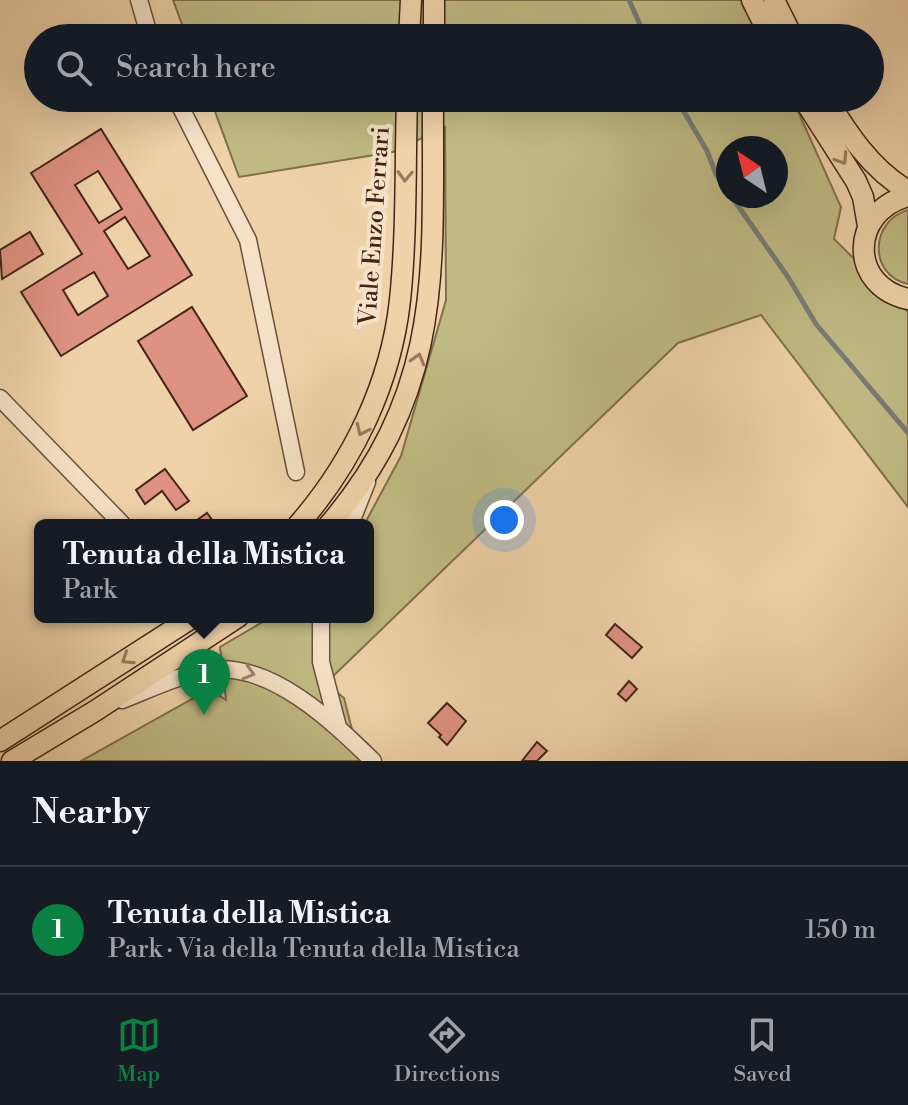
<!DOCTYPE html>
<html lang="en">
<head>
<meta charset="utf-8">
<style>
  body { margin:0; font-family:"Libre Bodoni",serif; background:#242831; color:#f1f3f6 }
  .compass { position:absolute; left:716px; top:136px; width:72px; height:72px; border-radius:50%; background:#171b24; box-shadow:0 8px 32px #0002; rotate:325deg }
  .you { position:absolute; left:504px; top:520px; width:28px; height:28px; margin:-20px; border:6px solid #fff; border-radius:50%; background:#1a73e8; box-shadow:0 0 0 12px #1a73e833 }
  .badge { display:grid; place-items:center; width:52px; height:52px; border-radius:50%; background:#0b8043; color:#fff; font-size:26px; font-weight:700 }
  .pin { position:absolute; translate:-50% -66px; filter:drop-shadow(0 2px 4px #0008) }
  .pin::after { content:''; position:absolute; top:42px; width:28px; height:24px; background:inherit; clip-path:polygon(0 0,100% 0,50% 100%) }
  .popup { position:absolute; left:34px; top:519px; width:340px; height:104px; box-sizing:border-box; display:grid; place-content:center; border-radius:12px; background:#171b24; filter:drop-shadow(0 2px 6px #0005); font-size:26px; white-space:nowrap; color:#9ea1a6 }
  .popup b { font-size:30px; color:#f1f3f6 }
  .popup::after { content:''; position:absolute; left:50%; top:100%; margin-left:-16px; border:16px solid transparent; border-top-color:#171b24 }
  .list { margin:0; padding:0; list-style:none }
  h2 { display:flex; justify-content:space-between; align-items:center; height:104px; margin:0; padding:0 32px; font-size:34px }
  h2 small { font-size:26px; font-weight:400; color:#9ea1a6 }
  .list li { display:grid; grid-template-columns:52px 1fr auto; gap:24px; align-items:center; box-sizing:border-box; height:128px; padding:0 32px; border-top:2px solid #363941 }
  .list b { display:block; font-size:30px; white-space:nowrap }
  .list p { margin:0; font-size:26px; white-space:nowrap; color:#9ea1a6 }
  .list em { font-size:26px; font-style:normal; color:#9ea1a6 }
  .icon { flex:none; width:44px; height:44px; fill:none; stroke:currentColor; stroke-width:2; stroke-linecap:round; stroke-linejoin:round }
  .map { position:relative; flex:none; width:908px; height:761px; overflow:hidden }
  .search { position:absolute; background:#171b24; box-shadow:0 8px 32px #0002; left:24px; right:24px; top:24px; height:88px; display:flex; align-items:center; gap:20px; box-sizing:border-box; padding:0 28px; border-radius:44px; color:#9ea1a6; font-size:30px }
  .sheet { height:232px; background:#171b24 }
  nav { display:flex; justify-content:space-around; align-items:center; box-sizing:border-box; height:112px; border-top:2px solid #363941; background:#171b24; font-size:22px; color:#9ea1a6 }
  nav a { display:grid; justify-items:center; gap:4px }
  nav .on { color:#0b8043 }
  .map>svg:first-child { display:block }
</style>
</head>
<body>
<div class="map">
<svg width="908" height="761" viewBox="0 0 908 761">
  <rect width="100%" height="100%" fill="#efd2a9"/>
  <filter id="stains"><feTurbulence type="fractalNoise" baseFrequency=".0025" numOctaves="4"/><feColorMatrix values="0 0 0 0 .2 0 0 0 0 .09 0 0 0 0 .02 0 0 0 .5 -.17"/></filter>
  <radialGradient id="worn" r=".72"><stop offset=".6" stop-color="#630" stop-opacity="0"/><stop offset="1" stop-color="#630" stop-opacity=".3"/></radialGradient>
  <path fill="#c0ba83" stroke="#81704d" stroke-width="2" fill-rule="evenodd" d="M173,0H743L762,38H187Z
    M210,98H792L841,207L834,239L908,312V507L761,315L678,343L326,683L344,698L360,761H81L210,689L226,700L220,647L271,617H368V525H364L401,456L446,300L445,127L393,152L239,177ZM728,148H776V196H728Z
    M908,210V284C868,275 870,221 908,210Z"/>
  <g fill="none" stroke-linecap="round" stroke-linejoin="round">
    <path stroke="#7a7b76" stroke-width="5" d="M629,0L646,38
      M676,98L707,151L716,174L728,191
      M731,196L788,277L816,324L908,433"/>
  </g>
  <path fill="#df9282" stroke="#422517" stroke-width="2" fill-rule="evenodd" d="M101,129L192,275L61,356L21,292L82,254L31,173ZM98,171L122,209L99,223L75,185ZM125,217L150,256L128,269L104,231ZM94,272L108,296L78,315L63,290Z
    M30,232L43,254L2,279L0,250Z
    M192,307L247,396L193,430L138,341Z
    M165,469L189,501L176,510L162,491L145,504L136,490Z
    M207,513L216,525H190Z
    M615,624L642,647L632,658L606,635Z
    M629,681L637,689L626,701L618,694Z
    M447,703L466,721L447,745L439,737L441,735L428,723Z
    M537,742L547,751L537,761H522Z"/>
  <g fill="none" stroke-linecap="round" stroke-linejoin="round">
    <defs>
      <path id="minor" d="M139,0L150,38
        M176,98L248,240L296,472
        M0,398L123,525
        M350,525L367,482
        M321,617V662L338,727
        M122,700C151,689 180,674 211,670C271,662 333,722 373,761"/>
      <path id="major" d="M752,0L771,38
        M774,0L793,38
        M409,38L411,0
        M434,38V0
        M803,98L856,181L863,197L868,226
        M826,98C848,134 871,169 908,191
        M908,196C850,211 848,286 908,299
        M298,525C353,462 391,383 400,300C407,233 405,165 407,98
        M329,525C446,387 432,266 433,98
        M0,741L193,617
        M12,761L95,711L238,617"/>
    </defs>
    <use href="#minor" stroke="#6d503c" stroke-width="19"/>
    <use href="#major" stroke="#422517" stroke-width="23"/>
    <use href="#minor" stroke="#f5e2c7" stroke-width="16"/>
    <use href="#major" stroke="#efd2a9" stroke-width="20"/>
  </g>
  <defs><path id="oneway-chevron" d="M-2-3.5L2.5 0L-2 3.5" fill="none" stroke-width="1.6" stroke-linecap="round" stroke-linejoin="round" transform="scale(2)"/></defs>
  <g stroke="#987c60">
    <use href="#oneway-chevron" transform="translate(842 159) rotate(57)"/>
    <use href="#oneway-chevron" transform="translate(405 176) rotate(92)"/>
    <use href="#oneway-chevron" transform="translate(418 359) rotate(-74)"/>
    <use href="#oneway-chevron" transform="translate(362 430) rotate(115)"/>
    <use href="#oneway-chevron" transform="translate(127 659) rotate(147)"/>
  </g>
  <use stroke="#9c846f" href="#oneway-chevron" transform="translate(249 673) rotate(16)"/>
  <g text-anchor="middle" stroke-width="8" stroke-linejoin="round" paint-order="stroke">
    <g font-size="24" fill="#422517" stroke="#f5e2c7">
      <text transform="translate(374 226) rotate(-86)" y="8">Viale Enzo Ferrari</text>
    </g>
  </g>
  <rect width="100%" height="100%" filter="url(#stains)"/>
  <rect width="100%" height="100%" fill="url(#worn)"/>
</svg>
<svg class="compass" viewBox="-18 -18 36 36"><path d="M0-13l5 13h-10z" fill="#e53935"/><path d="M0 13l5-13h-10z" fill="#9ea1a6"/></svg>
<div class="you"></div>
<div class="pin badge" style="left:204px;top:715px">1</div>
<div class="popup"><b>Tenuta della Mistica</b>Park</div>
<div class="search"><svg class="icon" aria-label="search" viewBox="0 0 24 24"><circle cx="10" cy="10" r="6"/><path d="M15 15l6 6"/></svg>Search here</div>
</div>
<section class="sheet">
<h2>Nearby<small></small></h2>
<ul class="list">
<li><span class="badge">1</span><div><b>Tenuta della Mistica</b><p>Park · Via della Tenuta della Mistica</p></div><em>150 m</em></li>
</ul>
</section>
<nav>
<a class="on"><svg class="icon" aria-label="map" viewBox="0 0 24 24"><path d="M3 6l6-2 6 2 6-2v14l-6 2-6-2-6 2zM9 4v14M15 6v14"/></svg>Map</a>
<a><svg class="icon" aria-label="directions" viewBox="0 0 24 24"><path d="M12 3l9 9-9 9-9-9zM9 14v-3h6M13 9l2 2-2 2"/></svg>Directions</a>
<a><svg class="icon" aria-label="saved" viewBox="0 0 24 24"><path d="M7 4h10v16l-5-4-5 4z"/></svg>Saved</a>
</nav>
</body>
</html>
